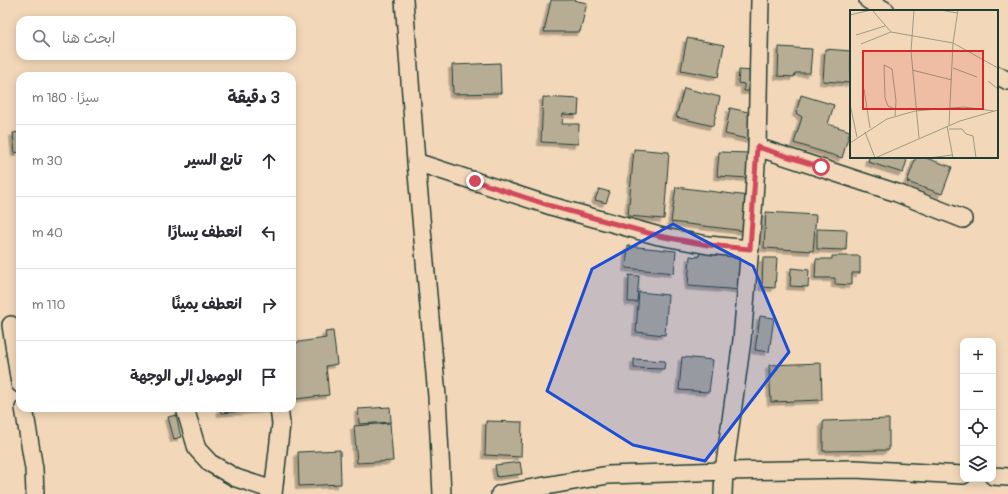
<!DOCTYPE html>
<html lang="ar">
<head>
<meta charset="utf-8">
<style>
  body { margin:0; font-family:Pangolin,"Playpen Sans Arabic",sans-serif; background:#f2f2f3; color:#2b2b33; direction:rtl }
  .controls { position:absolute; right:12px; bottom:12px; display:grid; overflow:hidden; border-radius:8px; box-shadow:0 2px 10px #0003 }
  .controls button { width:36px; height:36px; display:grid; place-items:center; padding:0; border:0; border-bottom:1px solid #e1e1e2; background:#fff; color:#2b2b33; font:20px sans-serif }
  .stop { position:absolute; width:12px; height:12px; margin:-9px; border:3px solid #d1495b; border-radius:50%; background:#fff }
  .stop.end { background:#d1495b; border-color:#fff; box-shadow:0 1px 4px #0008 }
  .list { margin:0; padding:0; list-style:none }
  h2 { display:flex; justify-content:space-between; align-items:center; height:52px; margin:0; padding:0 16px; font-size:17px }
  h2 small { font-size:13px; font-weight:400; color:#7c7c81 }
  .list li { display:grid; grid-template-columns:26px 1fr auto; gap:12px; align-items:center; box-sizing:border-box; height:72px; padding:0 16px; border-top:1px solid #e1e1e2 }
  .list b { display:block; font-size:15px; white-space:nowrap }
  .list em { font-size:13px; font-style:normal; color:#7c7c81 }
  .icon { flex:none; width:22px; height:22px; fill:none; stroke:currentColor; stroke-width:2; stroke-linecap:round; stroke-linejoin:round }
  .map { position:relative; flex:none; width:1008px; height:494px; overflow:hidden; direction:ltr }
  .search { position:absolute; background:#fff; box-shadow:0 2px 10px #0003; left:16px; top:16px; width:280px; height:44px; display:flex; align-items:center; gap:10px; box-sizing:border-box; padding:0 14px; border-radius:12px; color:#7c7c81; font-size:15px }
  .panel { position:absolute; background:#fff; box-shadow:0 2px 10px #0003; left:16px; top:72px; width:280px; height:340px; border-radius:12px; direction:rtl }
  .map>svg:first-child { display:block }
</style>
</head>
<body>
<div class="map">
<svg width="1008" height="494" viewBox="0 0 1008 494">
  <defs>
    <filter id="shadow"><feDropShadow dx="-3.5" dy="3.5" stdDeviation="0" flood-color="#0004"/></filter>
  </defs>
  <rect width="100%" height="100%" fill="#f2d8b9"/>
  <filter id="ink" filterUnits="userSpaceOnUse"><feTurbulence type="fractalNoise" baseFrequency=".025" numOctaves="2"/><feDisplacementMap in="SourceGraphic" scale="8" xChannelSelector="R" yChannelSelector="G"/><feConvolveMatrix kernelMatrix="1 2 1 2 8 2 1 2 1" color-interpolation-filters="sRGB"/></filter>
  <g filter="url(#ink)">
    <path fill="#b7ad94" stroke="#1f3d34" filter="url(#shadow)" d="M551,0H573L587,3L580,32H544Z
      M687,38L724,45L718,77L681,70Z
      M779,47L812,49L810,73H795L794,77L778,76Z
      M825,49L851,51V83L823,81Z
      M500,63L501,93L453,94L452,65Z
      M739,70L753,71L756,91H744V84L738,83Z
      M684,88L720,97L713,126L676,117Z
      M801,95L834,105L828,124L850,131L842,158L794,143L802,117L796,113Z
      M543,97L579,99L578,115L563,114L562,124H579L578,144L541,142Z
      M730,108L757,114L751,140L725,134Z
      M20,132V152L15,153L13,133Z
      M634,149L669,152L664,219L628,216Z
      M719,152L749,153L748,178L717,176Z
      M869,157H898L907,160L903,173L868,162Z
      M916,157H923L952,167L942,194L907,182Z
      M676,187L749,196L745,231L671,222Z
      M599,189L610,192L606,203L595,200Z
      M766,212L816,215L813,251L764,248Z
      M817,229L847,230L846,250L817,249Z
      M628,246L676,251L674,273L626,268Z
      M700,252L734,254L733,258L744,259L742,290L688,286L690,256L699,257Z
      M832,256H860V273H852V285L835,284V278H815L816,259H832Z
      M763,258H777L775,288L762,287Z
      M791,268L809,270L808,287L790,286Z
      M629,275L639,276L637,302H628Z
      M639,292L668,295L665,335L636,332Z
      M760,316L774,318L769,352L755,350Z
      M333,331L337,364L326,366L329,395L296,399L292,370V343L326,338L325,332Z
      M682,357L713,360L709,392L679,390Z
      M634,359L665,361L664,369L634,368Z
      M821,363L822,400L771,402L769,365Z
      M390,407L391,422L359,424L358,409Z
      M220,408H273V409L221,413Z
      M176,415L181,437L174,439L168,417Z
      M889,419V450L823,451V421Z
      M486,421L522,422L521,457L485,455Z
      M390,423L393,461L357,463L354,426Z
      M340,450L341,484L299,486L298,452Z
      M520,462L522,474L497,477L495,465Z"/>
    <g fill="none" stroke-linecap="round" stroke-linejoin="round">
      <defs>
        <path id="minor" d="M404,0L416,162L437,396L442,494
          M868,0L886,11
          M997,75L1008,81
          M757,147L897,193L963,219
          M416,162L551,206L659,236L708,245L750,249
          M11,325L20,384
          M24,408L34,469L35,494
          M185,408L197,449L210,463L236,478L273,490
          M993,476L1008,477
          M273,494L281,424L279,408
          M500,494L608,475L724,471L855,469L963,475
          M723,494L724,471L742,340L754,199L757,147L760,0"/>
      </defs>
      <use href="#minor" stroke="#1f3d34" stroke-width="20"/>
      <use href="#minor" stroke="#f2d8b9" stroke-width="17"/>
    </g>
  </g>
  <g fill="none" stroke-linecap="round" stroke-linejoin="round" filter="url(#ink)">
    <path stroke="#d1495b" stroke-width="5" d="M475,181L551,206L659,236L708,245L750,249L757,147L821,167"/>
  </g>
  <path fill="#1d4ed8" fill-opacity="0.2" stroke="#1d4ed8" stroke-width="3" stroke-linejoin="round" d="M673,224L753,266L789,352L705,461L633,445L547,391L592,269Z"/>
  <g transform="translate(850 10)">
    <rect width="148" height="148" fill="#f2d8b9"/>
    <path fill="none" stroke="#9e9a84" stroke-width="1" d="M22,0L41,22L103,33L148,58M58,0H81M64,0L61,41L69,128M90,0L107,3M0,5L21,0M6,25L35,16M11,34L41,22M103,58L127,67M62,60L102,70M138,71L148,79M14,79L20,118M0,94L7,127M45,99L38,96L35,88L34,55L42,59L46,91L45,106M99,115L103,33L108,0M97,116L103,148M99,119H112L116,124L123,126L126,148M15,122L25,148M0,133L37,109L65,101L114,97L144,101M25,148L110,111L148,100M79,148L102,145"/>
    <path fill="#d62828" fill-opacity="0.15" stroke="#d62828" stroke-width="2" d="M13,41H133V99H13Z"/>
    <rect width="148" height="148" fill="none" stroke="#1f3d34" stroke-width="2"/>
  </g>
</svg>
<div class="controls">
<button>+</button>
<button>−</button>
<button><svg class="icon" aria-label="locate" viewBox="0 0 24 24"><circle cx="12" cy="12" r="6"/><path d="M12 2v4M12 18v4M2 12h4M18 12h4"/></svg></button>
<button><svg class="icon" aria-label="layers" viewBox="0 0 24 24"><path d="M12 4l9 5-9 5-9-5zM3 14l9 5 9-5"/></svg></button>
</div>
<div class="stop" style="left:821px;top:167px"></div>
<div class="stop end" style="left:475px;top:181px"></div>
<div class="search"><svg class="icon" aria-label="search" viewBox="0 0 24 24"><circle cx="10" cy="10" r="6"/><path d="M15 15l6 6"/></svg>ابحث هنا</div>
<section class="panel">
<h2>3 دقيقة<small>سيرًا · 180 m</small></h2>
<ul class="list">
<li><svg class="icon" aria-label="ahead" viewBox="0 0 24 24"><path d="M12 20V5M6 11l6-6 6 6"/></svg><div><b>تابع السير</b></div><em>30 m</em></li>
<li><svg class="icon" aria-label="left" viewBox="0 0 24 24"><path d="M17 20v-9H6M10 6l-5 5 5 5"/></svg><div><b>انعطف يسارًا</b></div><em>40 m</em></li>
<li><svg class="icon" aria-label="right" viewBox="0 0 24 24"><path d="M7 20v-9h11M14 6l5 5-5 5"/></svg><div><b>انعطف يمينًا</b></div><em>110 m</em></li>
<li><svg class="icon" aria-label="arrive" viewBox="0 0 24 24"><path d="M6 21V4h12l-3 4 3 4H6"/></svg><div><b>الوصول إلى الوجهة</b></div></li>
</ul>
</section>
</div>
</body>
</html>
